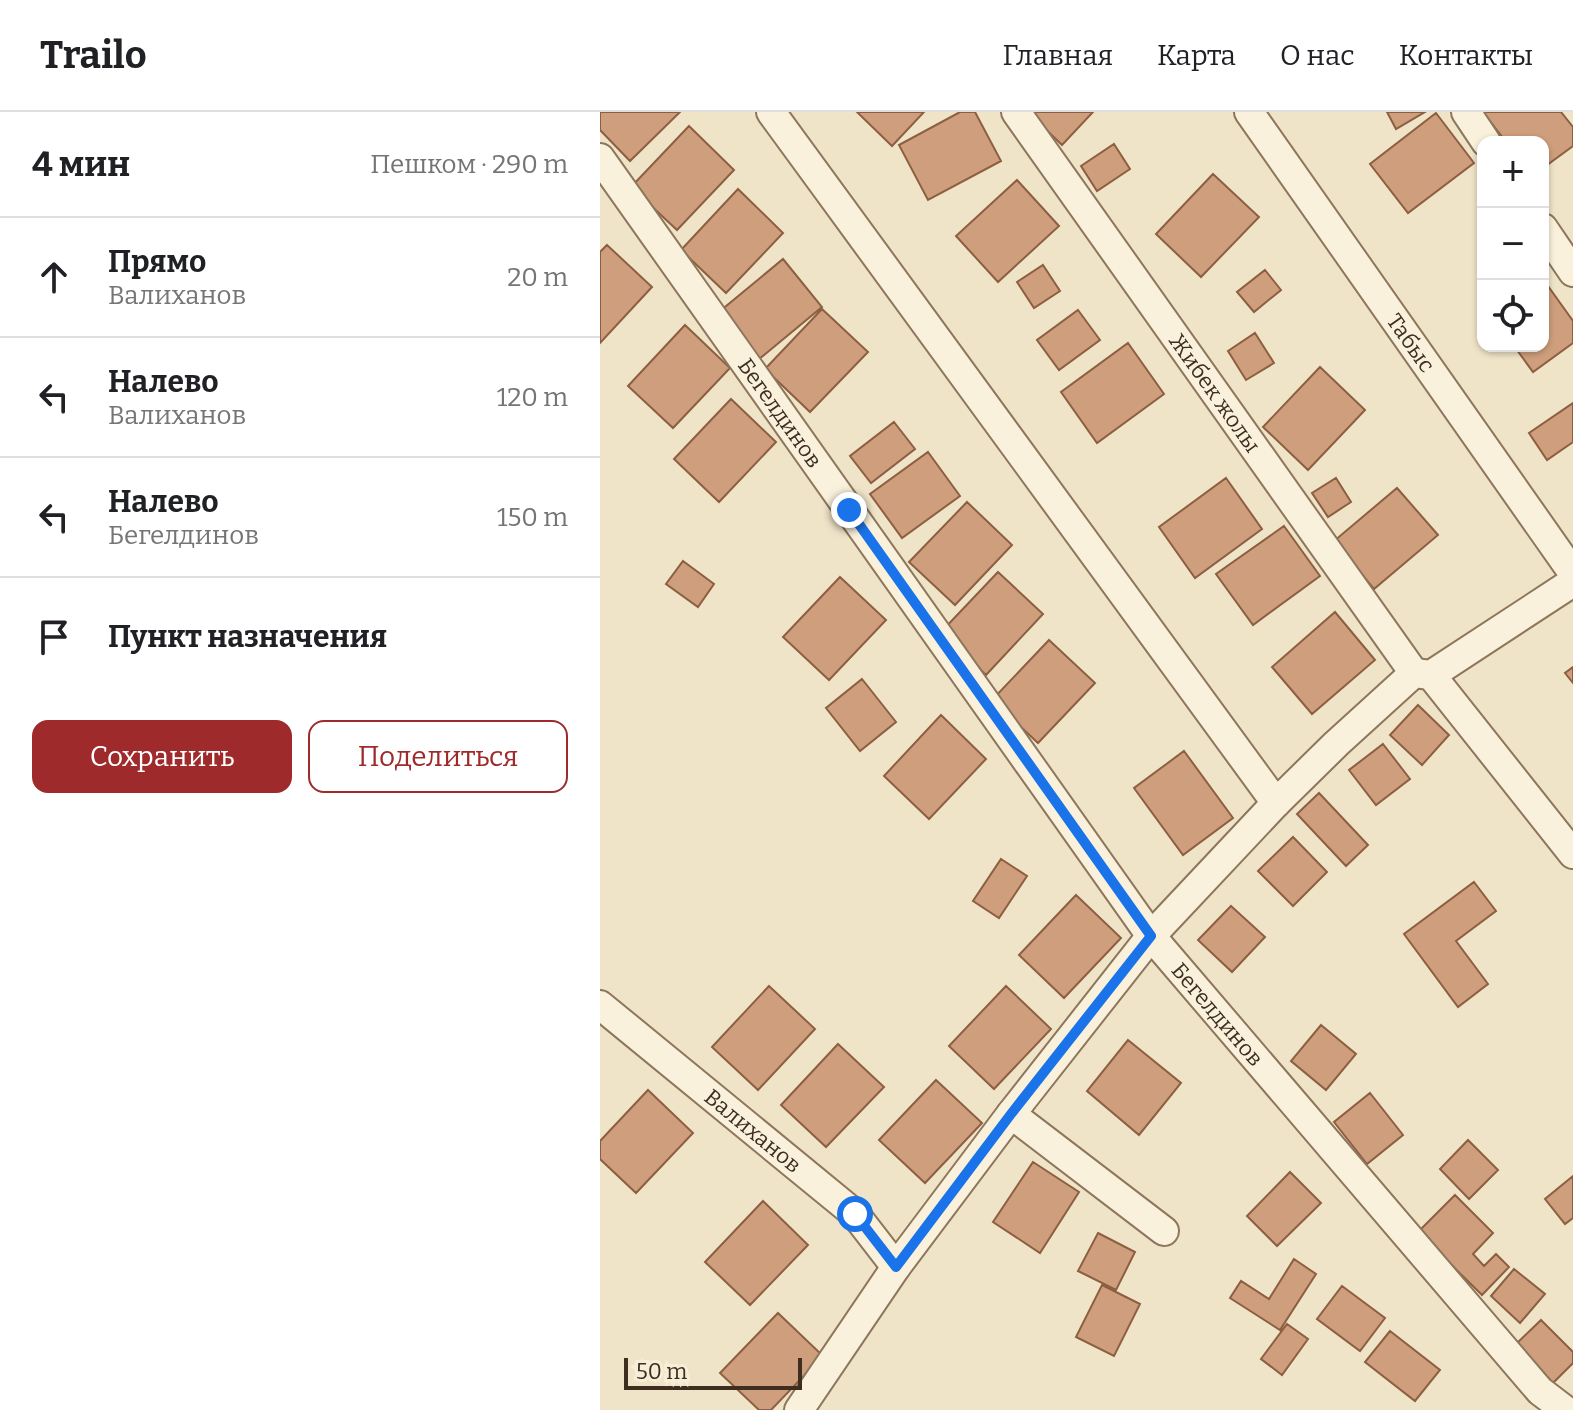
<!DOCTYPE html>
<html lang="ru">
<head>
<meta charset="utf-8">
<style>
  body { margin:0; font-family:Bitter,serif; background:#f6f6f6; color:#202124 }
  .controls { position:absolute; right:24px; top:24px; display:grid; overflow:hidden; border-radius:16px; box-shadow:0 2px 6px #0004 }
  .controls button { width:72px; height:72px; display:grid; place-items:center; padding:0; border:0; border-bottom:2px solid #e0e0e0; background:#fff; color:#202124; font:40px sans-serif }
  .scale { position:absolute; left:24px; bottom:20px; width:178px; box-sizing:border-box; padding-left:8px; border:4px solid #3d2e20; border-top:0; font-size:22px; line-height:28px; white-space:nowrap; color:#3d2e20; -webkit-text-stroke:6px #f7eed8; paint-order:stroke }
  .stop { position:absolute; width:24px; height:24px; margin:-18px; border:6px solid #1a73e8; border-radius:50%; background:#fff }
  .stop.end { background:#1a73e8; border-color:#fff; box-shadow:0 2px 8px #0008 }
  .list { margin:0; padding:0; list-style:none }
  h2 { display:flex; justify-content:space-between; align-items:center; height:104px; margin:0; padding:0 32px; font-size:34px }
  h2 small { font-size:26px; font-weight:400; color:#757577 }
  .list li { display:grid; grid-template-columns:52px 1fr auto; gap:24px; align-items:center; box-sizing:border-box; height:120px; padding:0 32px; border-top:2px solid #e0e0e0 }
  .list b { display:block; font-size:30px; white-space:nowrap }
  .list p { margin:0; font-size:26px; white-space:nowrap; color:#757577 }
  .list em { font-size:26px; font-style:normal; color:#757577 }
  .actions { display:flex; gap:16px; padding:24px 32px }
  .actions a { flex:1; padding:18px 0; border:2px solid #9e2a2b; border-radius:16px; text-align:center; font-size:28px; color:#9e2a2b }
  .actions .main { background:#9e2a2b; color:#fff }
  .icon { flex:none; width:44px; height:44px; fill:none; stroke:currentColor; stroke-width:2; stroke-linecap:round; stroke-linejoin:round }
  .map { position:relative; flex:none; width:973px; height:1298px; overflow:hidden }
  header { display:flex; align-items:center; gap:48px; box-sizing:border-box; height:112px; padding:0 40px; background:#fff; border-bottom:2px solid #e0e0e0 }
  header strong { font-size:38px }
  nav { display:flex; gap:44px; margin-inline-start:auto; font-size:28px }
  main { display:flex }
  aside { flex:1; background:#fff }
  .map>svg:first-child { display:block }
</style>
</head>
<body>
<header>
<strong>Trailo</strong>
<nav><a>Главная</a><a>Карта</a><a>О нас</a><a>Контакты</a></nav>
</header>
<main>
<aside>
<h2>4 мин<small>Пешком · 290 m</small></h2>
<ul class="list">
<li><svg class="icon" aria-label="ahead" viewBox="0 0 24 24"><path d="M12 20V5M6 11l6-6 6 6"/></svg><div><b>Прямо</b><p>Валиханов</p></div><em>20 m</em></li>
<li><svg class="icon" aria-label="left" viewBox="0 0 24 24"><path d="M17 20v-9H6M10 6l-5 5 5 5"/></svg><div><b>Налево</b><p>Валиханов</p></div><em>120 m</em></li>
<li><svg class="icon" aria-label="left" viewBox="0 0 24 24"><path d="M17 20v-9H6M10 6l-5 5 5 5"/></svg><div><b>Налево</b><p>Бегелдинов</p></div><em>150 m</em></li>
<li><svg class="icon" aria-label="arrive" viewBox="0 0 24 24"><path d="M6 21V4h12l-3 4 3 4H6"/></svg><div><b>Пункт назначения</b></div></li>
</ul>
<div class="actions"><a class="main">Сохранить</a><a>Поделиться</a></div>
</aside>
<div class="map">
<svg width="973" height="1298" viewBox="0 0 973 1298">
  <rect width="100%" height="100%" fill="#f0e4c8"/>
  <path fill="#cf9f7d" stroke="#8d5f41" stroke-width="2" d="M0,0H80L30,49L0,18Z
    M257,0H324L292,34Z
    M360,0H375L401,49L328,88L299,33Z
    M428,0H493L462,33Z
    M787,0H825L796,17Z
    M883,0H961L973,15V34L943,56V30H906Z
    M836,1L874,51L808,101L770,52Z
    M89,14L134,58L77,118L31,75Z
    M514,32L530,57L497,79L481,54Z
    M613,62L659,105L601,165L556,122Z
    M417,68L459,114L398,170L356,124Z
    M138,77L183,121L126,181L81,138Z
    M7,133L52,175L0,231V140Z
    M183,147L222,195L158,248L119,200Z
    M443,153L460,179L434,196L417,170Z
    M665,158L681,178L654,200L637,180Z
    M943,167L973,209V231L933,260L914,234H943Z
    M222,197L268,240L210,300L165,257Z
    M478,198L500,228L459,258L437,228Z
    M85,213L130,256L73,316L28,274Z
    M655,221L674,251L646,268L628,239Z
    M528,231L564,282L497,331L461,280Z
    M720,255L765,298L708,358L663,315Z
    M131,287L176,330L119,390L74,347Z
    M973,291V330L947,348L929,321Z
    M294,310L315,337L271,371L250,344Z
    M328,340L360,384L302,426L270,382Z
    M626,366L662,417L595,466L559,415Z
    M736,366L751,390L728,405L712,381Z
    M797,376L838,423L774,477L734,429Z
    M367,390L412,433L355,493L309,450Z
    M684,414L720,464L653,513L616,462Z
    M83,449L114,472L98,495L66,472Z
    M398,460L443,502L386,563L341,520Z
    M240,465L286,508L229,568L183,525Z
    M735,500L775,548L712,602L672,555Z
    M449,528L495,571L438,631L392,588Z
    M973,555V571L965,561Z
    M262,567L296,610L260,639L226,596Z
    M818,593L849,623L822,653L790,623Z
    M341,603L386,647L329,707L284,664Z
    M783,632L810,667L776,693L749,658Z
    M584,639L633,706L583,743L534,676Z
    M719,681L768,733L746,754L697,702Z
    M693,725L727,760L693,794L658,759Z
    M401,747L427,764L399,806L373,789Z
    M874,770L896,799L856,829L888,872L858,895L804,822Z
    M476,783L521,826L464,886L419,843Z
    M631,794L665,825L632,860L598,828Z
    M169,874L215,917L158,978L112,935Z
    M406,874L451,917L394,977L349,934Z
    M721,913L756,942L726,978L691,949Z
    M528,928L581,971L539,1023L487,979Z
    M238,932L284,975L226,1035L181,993Z
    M336,968L382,1011L325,1071L279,1028Z
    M48,978L93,1021L36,1081L0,1047V1029Z
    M770,981L803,1023L767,1052L734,1010Z
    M868,1028L898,1058L869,1087L840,1057Z
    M433,1050L479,1080L440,1141L393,1110Z
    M690,1060L721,1091L677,1134L647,1104Z
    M973,1064V1106L965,1112L945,1087Z
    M855,1083L893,1121L873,1142L884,1154L896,1142L909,1155L882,1183L818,1120Z
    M163,1089L208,1133L150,1193L105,1150Z
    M498,1121L535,1140L516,1178L478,1159Z
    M694,1147L716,1162L680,1218L630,1186L641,1169L669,1187Z
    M914,1157L945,1182L920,1211L891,1184Z
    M502,1173L540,1192L514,1244L476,1225Z
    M742,1174L785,1206L760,1239L717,1207Z
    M178,1201L223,1244L171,1298H159L120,1261Z
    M941,1208L973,1240V1251L952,1272L914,1234Z
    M687,1212L708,1227L682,1263L661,1247Z
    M790,1219L840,1258L815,1289L765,1250Z"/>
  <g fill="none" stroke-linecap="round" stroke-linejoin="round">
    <defs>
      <g id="minor">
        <path d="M171,0L676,691"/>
        <path id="s1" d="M416,0L814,561"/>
        <path id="s2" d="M649,0L973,461"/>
        <path d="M866,0L886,30"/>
        <path id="s3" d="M0,46L551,824L940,1279L965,1298"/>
        <path d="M943,116L973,160"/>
        <path d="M831,563L973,742"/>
        <path id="s4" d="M0,893L255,1102L296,1155"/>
        <path d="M411,1002L564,1119"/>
        <path d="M199,1298L296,1155L411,1002L551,824L676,691L736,632L814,561L831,563L973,470"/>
      </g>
    </defs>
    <use href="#minor" stroke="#8d765c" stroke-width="32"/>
    <use href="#minor" stroke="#faf1dc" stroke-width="28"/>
  </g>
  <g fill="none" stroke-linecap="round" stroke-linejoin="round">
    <path stroke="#1a73e8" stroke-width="10" d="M249,398L551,824L411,1002L296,1155L255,1102"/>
  </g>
  <g text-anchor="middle" stroke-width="8" stroke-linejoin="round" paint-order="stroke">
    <g font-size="22" fill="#3d2e20" stroke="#f7eed8">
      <text dy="8" stroke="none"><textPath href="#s2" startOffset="282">Табыс</textPath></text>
      <text dy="8" stroke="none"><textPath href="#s1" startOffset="344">Жибек жолы</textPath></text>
      <text dy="8" stroke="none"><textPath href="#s3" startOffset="312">Бегелдинов</textPath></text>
      <text dy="8" stroke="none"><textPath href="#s3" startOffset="1056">Бегелдинов</textPath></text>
      <text dy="8" stroke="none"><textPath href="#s4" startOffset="198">Валиханов</textPath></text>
    </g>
  </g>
</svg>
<div class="controls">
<button>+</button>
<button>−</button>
<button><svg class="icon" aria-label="locate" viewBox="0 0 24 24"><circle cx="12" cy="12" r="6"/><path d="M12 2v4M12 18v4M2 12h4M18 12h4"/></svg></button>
</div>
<div class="scale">50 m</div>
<div class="stop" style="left:255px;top:1102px"></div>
<div class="stop end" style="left:249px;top:398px"></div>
</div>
</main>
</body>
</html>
